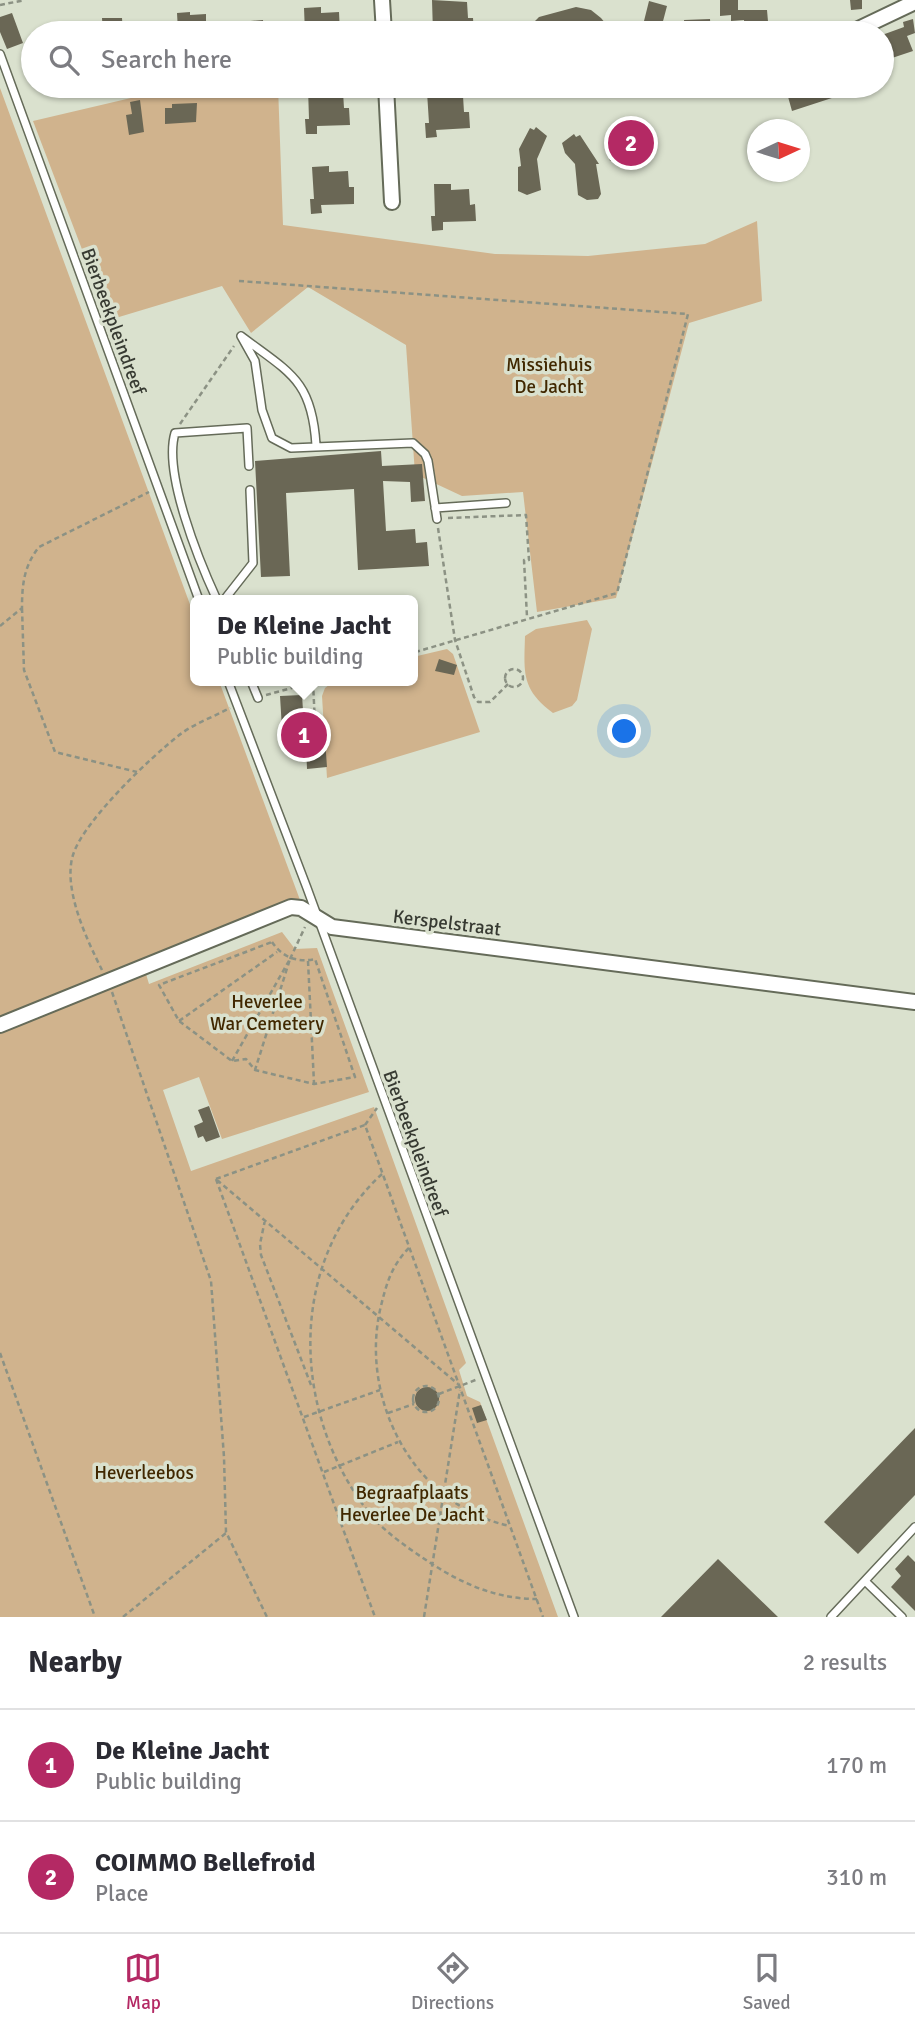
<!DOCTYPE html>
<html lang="en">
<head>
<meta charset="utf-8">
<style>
  body { margin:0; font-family:Signika,sans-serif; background:#f2f2f3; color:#2b2b33 }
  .compass { position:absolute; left:747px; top:119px; width:63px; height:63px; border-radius:50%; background:#fff; box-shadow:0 2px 5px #0004; rotate:86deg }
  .you { position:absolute; left:625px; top:732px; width:24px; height:24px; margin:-18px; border:5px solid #fff; border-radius:50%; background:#1a73e8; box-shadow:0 0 0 10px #1a73e833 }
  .badge { display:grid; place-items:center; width:46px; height:46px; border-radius:50%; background:#b42964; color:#fff; font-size:23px; font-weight:700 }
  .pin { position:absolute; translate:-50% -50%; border:4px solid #fff; box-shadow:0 2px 7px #0006 }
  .popup { position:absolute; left:190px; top:595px; width:228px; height:91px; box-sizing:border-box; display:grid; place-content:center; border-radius:10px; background:#fff; filter:drop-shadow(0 2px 5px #0005); font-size:23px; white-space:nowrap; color:#7c7c81 }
  .popup b { font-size:26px; color:#2b2b33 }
  .popup::after { content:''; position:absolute; left:50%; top:100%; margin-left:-14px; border:14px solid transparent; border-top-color:#fff }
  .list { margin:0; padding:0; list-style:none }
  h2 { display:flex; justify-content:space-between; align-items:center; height:91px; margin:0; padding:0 28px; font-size:30px }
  h2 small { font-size:23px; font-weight:400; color:#7c7c81 }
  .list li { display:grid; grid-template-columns:46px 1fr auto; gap:21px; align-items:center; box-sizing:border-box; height:112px; padding:0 28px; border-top:2px solid #e1e1e2 }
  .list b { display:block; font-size:26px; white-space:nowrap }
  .list p { margin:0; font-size:23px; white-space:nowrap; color:#7c7c81 }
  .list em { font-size:23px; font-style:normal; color:#7c7c81 }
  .icon { flex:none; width:38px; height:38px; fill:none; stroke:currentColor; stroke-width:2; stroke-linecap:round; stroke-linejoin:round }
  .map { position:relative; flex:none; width:915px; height:1617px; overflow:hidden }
  .search { position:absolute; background:#fff; box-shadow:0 2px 5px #0004; left:21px; right:21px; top:21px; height:77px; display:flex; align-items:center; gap:18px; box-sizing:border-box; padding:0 24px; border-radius:38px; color:#7c7c81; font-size:26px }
  .sheet { height:315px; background:#fff }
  nav { display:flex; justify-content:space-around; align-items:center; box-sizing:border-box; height:98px; border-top:2px solid #e1e1e2; background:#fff; font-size:19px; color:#7c7c81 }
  nav a { display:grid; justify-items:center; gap:4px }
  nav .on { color:#b42964 }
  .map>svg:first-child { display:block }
</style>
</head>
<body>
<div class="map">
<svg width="915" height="1617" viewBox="0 0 915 1617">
  <rect width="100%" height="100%" fill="#dae1ce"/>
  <path fill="#d0b38d" d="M182,86H278L283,225L495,254L588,256L705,244L757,221L762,301L689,323L616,598L537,612L523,492L462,496L415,474L406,345L308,287L251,333L222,286L109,320L33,121Z
    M0,88L195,618L196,681H219L300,900L142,961L149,984L282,932L295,949L317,948L369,1092L222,1139L199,1077L163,1090L191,1171L374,1107L466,1363L459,1370L467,1396L480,1402L558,1617H0Z
    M587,620L592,629L577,700L572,706L553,713C521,689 524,673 525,636L536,629Z
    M447,649L453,654L480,732L327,778L322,696L325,688L334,681H412L413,657Z"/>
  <path fill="#6a6755" d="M432,0L467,2L468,18H473L474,33H433Z
    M720,0H738V10H767L769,33H751V28L744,29V20L731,21V15L720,16Z
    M850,0H862V9L851,10Z
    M649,1L667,6L662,25L644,21Z
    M321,7V13L339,12L340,33H305L304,8Z
    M576,7L591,10L601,18L606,24L604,32L529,33L532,24L539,17Z
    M190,12V15L206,14V30L198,33L178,31L177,13Z
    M12,13L23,43L7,49L0,32V17Z
    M102,18H122L123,33H103Z
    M710,19L711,33H685L684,20Z
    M913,19L915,33L907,36L913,51L889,59L882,35L904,27L903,22Z
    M263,20L264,33H241L240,22Z
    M785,86H835L838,96L792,111Z
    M324,87L325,93L343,92L344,108H349L350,125L317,126V134H306L305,119H309L308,88Z
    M444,91V97L463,96L464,112H469L470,128L436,130L437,137L426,138L425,123H429L427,92Z
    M140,100L144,132L129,135L126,115L132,114L130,102Z
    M197,103L196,122L165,124V108H172V104Z
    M536,127L547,136L537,159L541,190L527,195L518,191V167L521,166L519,149L530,128L534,130Z
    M633,128L635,136L641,135L644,150L638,152L639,155L610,161L605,142L616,130Z
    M574,134L576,137L580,135L599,164H596L601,194L598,199L587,200L578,195L575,164L565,153L562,143Z
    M329,166V172L348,171L349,187H354V204L321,205L322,213L311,214L310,199H314L312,167Z
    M434,184H451V190L469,189L470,205L475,204L476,221L443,222V230L432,231L431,216H435Z
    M381,451L382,466L422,464L425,501L411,502L410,482L383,481L386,531L415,529L416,543L427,542L429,566L358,570L354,489L286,493L290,576L261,577L255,461Z
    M439,659L457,665L454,675L435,671Z
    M302,695L304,726L324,725L327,767L307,769L306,744L283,745L280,696Z
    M209,1106L220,1137L206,1142L203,1136L198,1138L194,1126L203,1122L198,1110Z
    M415 1399a12 12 0 1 1 24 0a12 12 0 1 1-24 0Z
    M481,1405L487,1420L477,1423L472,1408Z
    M915,1428V1495L858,1554L824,1522Z
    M908,1555L915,1562V1611L891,1587L901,1576L895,1569Z
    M718,1559L778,1617H661Z"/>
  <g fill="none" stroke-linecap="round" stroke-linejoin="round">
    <defs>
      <path id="service" d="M0,54L199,600
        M316,445C312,380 290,373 241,336L255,361L262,410L272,438L291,448L413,443L425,454L428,461L437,519
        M435,508L506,503
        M217,600C199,561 163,473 175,433L247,428L249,466
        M224,600L253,563L250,490
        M228,681L307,888L574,1617
        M251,681L258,698
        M866,1582L902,1617
        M831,1617L915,1527"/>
      <path id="minor" d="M382,0L384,33
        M850,33L915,2
        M386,86L392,202
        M0,1025L291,907L301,908L332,927L915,1002"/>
    </defs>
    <use href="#service" stroke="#656b59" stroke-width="10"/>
    <use href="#minor" stroke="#656b59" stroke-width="18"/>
    <path stroke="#8c9284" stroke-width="2.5" stroke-dasharray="5 3.5" stroke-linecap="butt" d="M0,5L25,0
      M239,281L688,314L617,593L412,653
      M180,424L234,346
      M448,518L526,515L529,560H524L527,617
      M438,528L455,640L474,697L478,702H490L508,684
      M22,608L24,670L55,752L137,772
      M0,626L22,608C22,584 24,566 39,547L149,492
      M505 678a9 9 0 1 1 18 0a9 9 0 1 1-18 0Z
      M313,682L315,724
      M266,695L317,681
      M272,942C282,957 297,963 315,959L355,1077L314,1084L255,1070L246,1059L232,1061L179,1021L159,985Z
      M290,959L305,927
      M308,961L314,1083
      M102,970C87,940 61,886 74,852C87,818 149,759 178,736C193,724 213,717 230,708
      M112,992L211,1281L224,1457L226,1532L267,1617
      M179,1021L277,952
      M232,1061L290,959L255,1070
      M365,1125L377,1108
      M382,1174C285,1263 292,1416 370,1514C384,1531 405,1546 423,1558C458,1582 494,1599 537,1599
      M216,1179L365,1125L543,1617
      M216,1179L375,1617
      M217,1180L458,1384
      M265,1220L260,1244L261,1255L311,1385
      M409,1248C391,1266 386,1285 380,1310C360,1402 415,1506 510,1526
      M0,1353L95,1617
      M413 1399a13 13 0 1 1 26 0a13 13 0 1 1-26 0Z
      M439,1394L478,1379
      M388,1413L414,1404
      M304,1417L380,1390
      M324,1472L398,1442
      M123,1617L226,1533
      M424,1617L460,1390"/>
    <use href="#service" stroke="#fff" stroke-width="7"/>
    <use href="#minor" stroke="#fff" stroke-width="14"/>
  </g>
  <g text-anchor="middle" stroke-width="7" stroke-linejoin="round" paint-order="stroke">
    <g font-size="19" fill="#373a32" stroke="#dae1ce">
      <text transform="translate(114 321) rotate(70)" y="7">Bierbeekpleindreef</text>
      <text transform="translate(447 922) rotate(7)" y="7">Kerspelstraat</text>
      <text transform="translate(416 1143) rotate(70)" y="7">Bierbeekpleindreef</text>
    </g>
    <g font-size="19" fill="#412800" stroke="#dae1ce">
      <text x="549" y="371">Missiehuis<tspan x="549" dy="22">De Jacht</tspan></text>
      <text x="267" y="1008">Heverlee<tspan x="267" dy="22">War Cemetery</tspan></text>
      <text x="144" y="1479">Heverleebos</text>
      <text x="412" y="1499">Begraafplaats<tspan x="412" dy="22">Heverlee De Jacht</tspan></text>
    </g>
  </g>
</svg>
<svg class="compass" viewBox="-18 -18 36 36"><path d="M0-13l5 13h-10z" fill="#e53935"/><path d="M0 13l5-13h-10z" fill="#7c7c81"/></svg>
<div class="you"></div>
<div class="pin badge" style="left:304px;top:735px">1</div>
<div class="popup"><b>De Kleine Jacht</b>Public building</div>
<div class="pin badge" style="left:631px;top:143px">2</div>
<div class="search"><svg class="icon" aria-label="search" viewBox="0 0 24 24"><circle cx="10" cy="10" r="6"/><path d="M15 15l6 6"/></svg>Search here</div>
</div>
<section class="sheet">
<h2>Nearby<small>2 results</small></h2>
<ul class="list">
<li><span class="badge">1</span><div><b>De Kleine Jacht</b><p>Public building</p></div><em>170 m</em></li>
<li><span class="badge">2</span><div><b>COIMMO Bellefroid</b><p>Place</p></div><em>310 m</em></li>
</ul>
</section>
<nav>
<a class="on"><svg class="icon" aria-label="map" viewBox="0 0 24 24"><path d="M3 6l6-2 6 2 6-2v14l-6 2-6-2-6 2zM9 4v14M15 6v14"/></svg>Map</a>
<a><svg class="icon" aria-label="directions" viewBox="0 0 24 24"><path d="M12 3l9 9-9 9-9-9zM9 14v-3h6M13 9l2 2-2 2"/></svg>Directions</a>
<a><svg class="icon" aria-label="saved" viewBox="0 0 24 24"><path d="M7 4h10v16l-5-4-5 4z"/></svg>Saved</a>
</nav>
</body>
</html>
